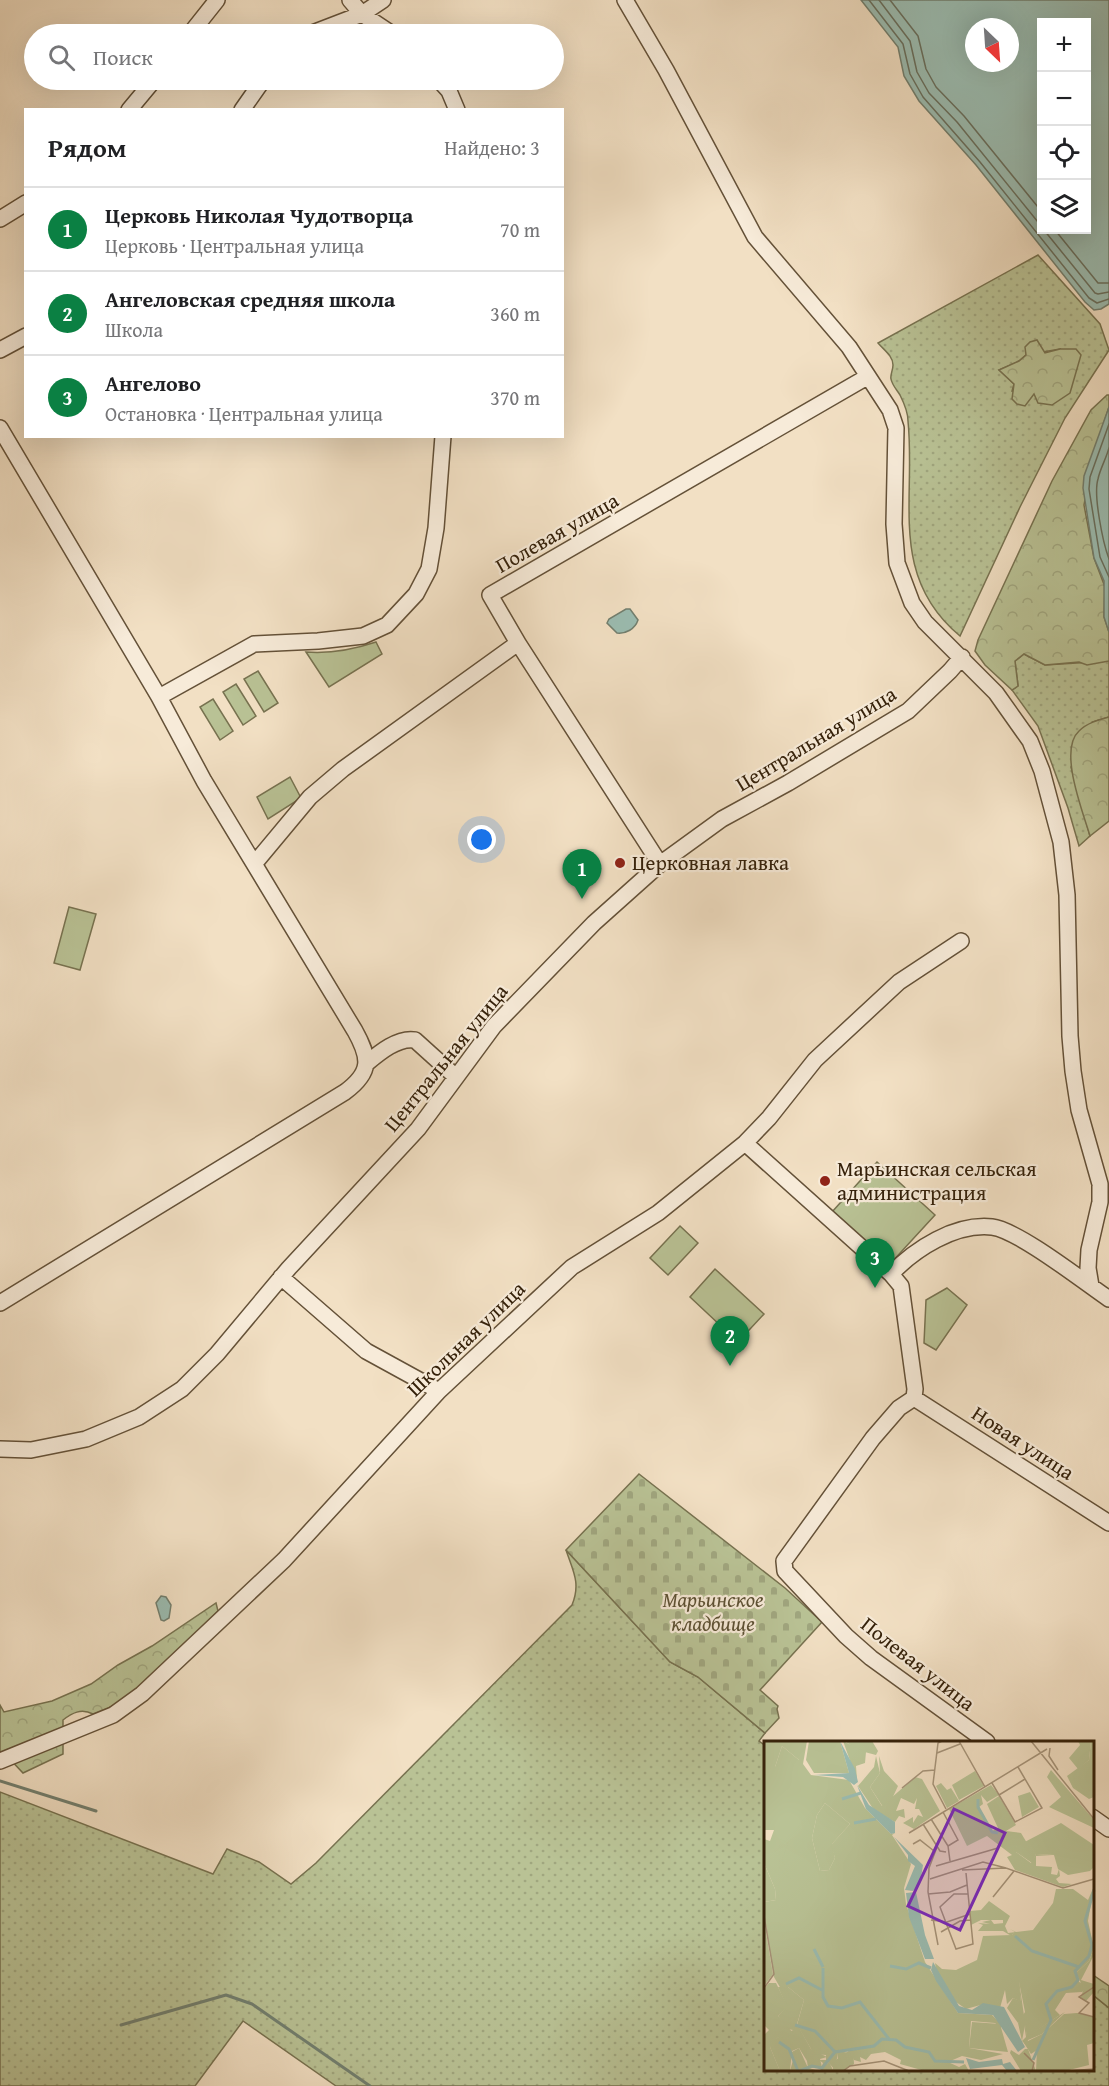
<!DOCTYPE html>
<html lang="ru">
<head>
<meta charset="utf-8">
<style>
  body { margin:0; font-family:"Gentium Book Plus",serif; background:#f2f2f2; color:#202124 }
  .controls { position:absolute; right:18px; top:18px; display:grid; overflow:hidden; border-radius:0px; box-shadow:0 6px 24px #0002 }
  .controls button { width:54px; height:54px; display:grid; place-items:center; padding:0; border:0; border-bottom:2px solid #e0e0e0; background:#fff; color:#202124; font:30px sans-serif }
  .compass { position:absolute; left:965px; top:18px; width:54px; height:54px; border-radius:50%; background:#fff; box-shadow:0 6px 24px #0002; rotate:155deg }
  .you { position:absolute; left:482px; top:840px; width:21px; height:21px; margin:-15px; border:4px solid #fff; border-radius:50%; background:#1a73e8; box-shadow:0 0 0 9px #1a73e833 }
  .badge { display:grid; place-items:center; width:39px; height:39px; border-radius:50%; background:#0b8043; color:#fff; font-size:20px; font-weight:700 }
  .pin { position:absolute; translate:-50% -50px; filter:drop-shadow(0 2px 3px #0008) }
  .pin::after { content:''; position:absolute; top:32px; width:21px; height:18px; background:inherit; clip-path:polygon(0 0,100% 0,50% 100%) }
  .list { margin:0; padding:0; list-style:none }
  h2 { display:flex; justify-content:space-between; align-items:center; height:78px; margin:0; padding:0 24px; font-size:26px }
  h2 small { font-size:20px; font-weight:400; color:#757577 }
  .list li { display:grid; grid-template-columns:39px 1fr auto; gap:18px; align-items:center; box-sizing:border-box; height:84px; padding:0 24px; border-top:2px solid #e0e0e0 }
  .list b { display:block; font-size:22px; white-space:nowrap }
  .list p { margin:0; font-size:20px; white-space:nowrap; color:#757577 }
  .list em { font-size:20px; font-style:normal; color:#757577 }
  .icon { flex:none; width:33px; height:33px; fill:none; stroke:currentColor; stroke-width:2; stroke-linecap:round; stroke-linejoin:round }
  .map { position:relative; flex:none; width:1109px; height:2086px; overflow:hidden }
  .search { position:absolute; background:#fff; box-shadow:0 6px 24px #0002; left:24px; top:24px; width:540px; height:66px; display:flex; align-items:center; gap:15px; box-sizing:border-box; padding:0 21px; border-radius:33px; color:#757577; font-size:22px }
  .panel { position:absolute; background:#fff; box-shadow:0 6px 24px #0002; left:24px; top:108px; width:540px; height:330px; border-radius:0px }
  .map>svg:first-child { display:block }
</style>
</head>
<body>
<div class="map">
<svg width="1109" height="2086" viewBox="0 0 1109 2086">
  <defs>
    <pattern id="grass-dots" width="8" height="8" patternUnits="userSpaceOnUse" patternTransform="scale(1.5)"><rect width="8" height="8" fill="#b9c295"/><path d="M2 2h.1M6 6h.1" fill="none" stroke="#a0a67f" stroke-width="1.8" stroke-linecap="round"/></pattern>
    <pattern id="forest-crowns" width="20" height="18" patternUnits="userSpaceOnUse" patternTransform="scale(1.5)"><rect width="20" height="18" fill="#b9c295"/><path d="M2 6a3 3 0 1 1 6 0M12 15a3 3 0 1 1 6 0" fill="none" stroke="#a0a67f"/></pattern>
    <pattern id="cemetery-stones" width="16" height="16" patternUnits="userSpaceOnUse" patternTransform="scale(1.5)"><rect width="16" height="16" fill="#b9c295"/><path d="M2 7V4a2 2 0 0 1 4 0v3zM10 15v-3a2 2 0 0 1 4 0v3z" fill="#a0a67f"/></pattern>
  </defs>
  <rect width="100%" height="100%" fill="#f2e0c4"/>
  <filter id="stains"><feTurbulence type="fractalNoise" baseFrequency=".00333" numOctaves="4"/><feColorMatrix values="0 0 0 0 .2 0 0 0 0 .09 0 0 0 0 .02 0 0 0 .5 -.17"/></filter>
  <radialGradient id="worn" r=".72"><stop offset=".6" stop-color="#630" stop-opacity="0"/><stop offset="1" stop-color="#630" stop-opacity=".3"/></radialGradient>
  <path fill="url(#grass-dots)" stroke="#777250" stroke-width="1.5" fill-rule="evenodd" d="M1038,255L1100,324L1109,350L1065,418L1020,507L960,636C888,576 916,500 908,421C908,413 904,403 900,395C897,390 892,385 891,379C890,375 893,370 893,365C893,356 884,350 878,343ZM1060,349L1034,393L1012,391L1014,384L999,370L1019,361L1026,355Z
    M1024,654L1045,665L1109,661V717L1092,722L1071,767L1090,836L1079,846L1068,808L1038,726L1012,690L1018,686L1015,661Z
    M566,1550L670,1662L698,1677L765,1733L759,1741L766,1746V2070H1092L1093,1995L1109,2008V2086H336L243,2021L195,2086H0V1792L213,1874L227,1849L259,1862L291,1884L316,1863L572,1605C581,1583 573,1571 566,1550Z"/>
  <path fill="url(#forest-crowns)" stroke="#777250" stroke-width="1.5" d="M1037,340L1045,353L1060,349H1076L1081,355L1070,393L1052,405L1038,403L1034,394L1025,406L1017,404L1012,399L1014,384L999,370L1019,361L1026,355L1025,347L1030,342Z
    M1107,395H1109V407L1094,453L1084,505L1094,558L1105,587L1104,617L1109,632V661L1087,665L1079,662L1045,665L1024,654L1015,661L1018,686L1012,690L985,665L975,651L978,640L1052,481L1091,410Z
    M1109,717V821L1090,836C1083,812 1058,750 1079,731C1087,723 1098,720 1109,717Z
    M216,1603L218,1611L145,1684L118,1704L93,1714C81,1708 72,1713 63,1720V1754L23,1773L5,1754H0V1705L4,1712L52,1701L91,1684L118,1665L152,1646Z
    M1093,1975L1109,1986V2008L1093,1995Z"/>
  <path fill="url(#cemetery-stones)" stroke="#777250" stroke-width="1.5" d="M639,1474L785,1588L822,1622L760,1690L778,1706L777,1709L779,1718L765,1733L698,1677L670,1662L566,1550Z"/>
  <path fill="#b9c295" stroke="#777250" stroke-width="1.5" d="M376,642L382,654L329,687L306,652C331,654 352,650 376,642Z
    M258,671L278,703L264,712L244,679Z
    M236,684L256,716L243,725L223,692Z
    M213,699L233,731L220,740L200,707Z
    M290,777L301,798L268,819L257,797Z
    M69,907L96,914L80,970L54,963Z
    M877,1162L935,1215L890,1264L832,1212Z
    M680,1226L698,1243L668,1275L650,1258Z
    M715,1269L764,1314L738,1342L690,1297Z
    M947,1288L967,1305L936,1350L924,1343L926,1300Z"/>
  <path fill="#9bbdb2" stroke="#727f6f" stroke-width="1.5" fill-rule="evenodd" d="M861,0H1109V304L1101,309L1094,310L1085,302L976,165L919,101L904,76L898,47ZM1086,22V230H1042V22ZM974,27H1010V63H974Z
    M1109,407V632L1104,617V581L1094,558L1083,488L1084,476Z
    M626,609H630L638,620C635,629 626,634 617,633L607,623L609,619Z
    M161,1596L166,1597L171,1605L169,1618L164,1621L161,1620L156,1603Z"/>
  <g fill="none" stroke-linecap="round" stroke-linejoin="round">
    <path stroke="#686f5e" stroke-width="1.5" d="M869,0L903,44L910,74L923,97L980,162L1089,298L1097,303L1109,299
      M879,0L910,41L917,72L929,93L957,122L1042,227
      M890,0L918,36L926,69L936,87L964,116L1042,212
      M1044,230L1095,293L1098,294L1109,292
      M1055,230L1098,283H1109
      M1109,424L1090,477L1089,489L1100,557L1109,577
      M1109,448C1106,459 1100,469 1098,479C1093,495 1103,543 1109,559"/>
    <path stroke="#727f6f" stroke-width="3" d="M0,1781L96,1811
      M121,2025L226,1995L252,2004L370,2086"/>
    <defs>
      <path id="minor" d="M350,0L362,14L392,34
        M625,0L666,70L755,237L849,347L890,410L896,428L894,524L897,563L912,603L925,622L996,693L1030,741L1042,771L1061,842L1067,895L1070,1036L1073,1071L1079,1110L1100,1184V1202L1089,1250L1088,1268L1091,1286
        M190,34L217,0
        M310,34L362,14L383,0
        M439,80L449,91L457,110
        M129,110L154,80
        M242,110L263,80
        M0,219L26,203
        M0,350L26,336
        M0,428L159,697L204,781L355,1031C370,1058 372,1072 345,1092L0,1303
        M518,643L660,864
        M159,697L254,644L318,641L363,636L387,625L416,594L429,569L436,528L443,436
        M255,863L310,797L343,769L518,643L490,595L867,377
        M367,1063C379,1053 398,1037 415,1040L456,1077
        M745,1143L891,1274L901,1286L915,1389L914,1398
        M891,1274C915,1249 955,1223 992,1227C1018,1230 1084,1282 1109,1299
        M281,1277L366,1351L439,1391
        M914,1398L899,1408L873,1438L784,1561L785,1571L846,1636L871,1658L987,1742
        M914,1398L1109,1523
        M0,1449L31,1450L86,1439L139,1417L182,1389L217,1354L289,1268L418,1129L494,1026L594,923L660,864L722,819L788,783L908,711L950,671L962,657
        M0,1761L113,1715L142,1694L284,1560L439,1391L572,1267L658,1213L745,1143L769,1118L815,1060L899,982L961,941
        M1092,1817L1109,1829"/>
    </defs>
    <use href="#minor" stroke="#645138" stroke-width="18"/>
    <use href="#minor" stroke="#f7ebd9" stroke-width="15"/>
  </g>
  <g fill="#8f2418" stroke="#f7ebd9" stroke-width="2">
    <circle cx="620" cy="863" r="6"/>
    <circle cx="825" cy="1181" r="6"/>
  </g>
  <g text-anchor="middle" stroke-width="4.5" stroke-linejoin="round" paint-order="stroke">
    <g font-size="21" fill="#35210a" stroke="#f7ebd9">
      <text transform="translate(557 533) rotate(-30)" y="7">Полевая улица</text>
      <text transform="translate(816 739) rotate(-31)" y="7">Центральная улица</text>
      <text transform="translate(446 1058) rotate(-51)" y="7">Центральная улица</text>
      <text transform="translate(466 1339) rotate(-44)" y="7">Школьная улица</text>
      <text transform="translate(1023 1443) rotate(33)" y="7">Новая улица</text>
      <text transform="translate(918 1664) rotate(38)" y="7">Полевая улица</text>
    </g>
    <g font-size="21" fill="#35210a" stroke="#f7ebd9" text-anchor="start">
      <text x="632" y="870">Церковная лавка</text>
      <text x="837" y="1176">Марьинская сельская<tspan x="837" dy="24">администрация</tspan></text>
    </g>
    <g font-size="21" font-style="italic" fill="#5d5134" stroke="#f7ebd9">
      <text x="713" y="1607">Марьинское<tspan x="713" dy="24">кладбище</tspan></text>
    </g>
  </g>
  <g transform="translate(764 1741)">
    <rect width="330" height="330" fill="#f2e0c4"/>
    <path d="M81,0H108L114,10L112,14L93,9ZM18,5L35,19L36,26H11ZM115,15L120,30L134,45L127,60L119,66L106,46L116,32ZM211,30L220,45L195,59L188,44ZM177,42L183,49L187,47L195,60L183,67L172,45ZM227,44L235,54L223,61L217,54L219,63L215,66L228,90L234,87L223,63L235,55L252,84L242,90L257,92L263,102L252,106V111L267,122L272,113L288,114L272,115V125L288,126L287,133L293,134L295,128L296,135L292,138L295,142L308,143L299,146L251,129L243,116L248,114L223,95L203,105L185,68ZM61,62L86,83L68,103L71,117L65,129L56,130L48,97L53,74ZM0,122L11,148L12,159L0,161ZM225,160L246,175L241,185L244,192L252,191L248,194L254,207L258,226L255,240L263,295L301,271L278,293L264,299L263,305L258,300L262,296L259,277L254,282L243,267L249,257L257,260L254,240V212L249,196L239,190V179H217L207,184L206,170L217,169ZM330,207V214L317,239L330,243V251L322,260L316,257L320,248L312,232L325,220ZM14,246H24L40,259L33,283L47,308L63,316L56,318L58,326L45,327L55,330L65,321L69,329V321L89,307L90,323L78,330H39L44,327L43,320L35,307L28,310L26,330H16L6,306L13,297L29,289L23,288L14,275L23,266Z" fill="#b9c295"/>
    <path d="M0,0H43L39,23L47,34L85,39L101,67L127,93L131,92L128,94L147,123L140,147L142,163L161,221L194,272L228,274L237,283V287L231,282L207,280L205,307L239,313L217,319L198,315L184,321L195,326L201,323L205,330H161L136,323L137,319L121,311L107,313L102,319L96,316L97,321L90,319L85,310L89,307L74,311L71,329L64,321L57,328L59,322L55,319H62V314L50,313L33,284L40,259L24,246L17,248L10,236L0,172V161L12,159L11,148L0,122V98L6,100L10,89H0ZM18,5L35,19V26H30L27,20L11,26ZM61,62L86,83L67,104L71,117L65,129L56,130L48,97L53,74ZM45,0H76L85,32H50L42,19ZM79,0L102,11L101,22L92,25L93,39ZM314,0H327L325,19L314,28L305,17L316,4ZM112,15L116,32L106,46L118,65L151,36L158,38L176,70L150,88L139,82L149,76V82L154,74L159,76L155,68H151L153,57L150,63L137,57L132,70L140,68L141,77L135,75L131,81L110,69L94,45L110,26ZM287,29L330,79V87L285,66L297,56L283,36ZM266,51L275,66L258,76L254,55ZM297,82L330,104V126L326,130L304,134L294,128L290,114L272,113L268,122L252,111L251,106ZM330,145L324,180L330,207L325,220L312,232L315,241L326,245L318,251L302,252L291,269L296,274L263,296L261,284L258,300L254,282L261,271L255,241L257,261L249,257L243,263L241,249L236,267L220,263L202,268L192,261L173,233L171,222L178,228L192,229L213,219L219,195L248,194L251,191L246,188L252,191L269,189L289,162L292,148H309L324,159ZM227,179L230,183L240,182L239,190H214L219,184L214,182L226,183L218,181ZM0,180L9,233L0,245ZM5,242H12L24,266L14,275L31,294L13,297L11,305L6,306L16,330H0V294L5,289L0,284V248ZM313,272L330,276V302L323,304L325,324L301,330H272L273,309L267,313L260,302L278,293L300,273ZM35,307L44,327L26,330L29,319L26,312Z" fill="#b9c295" fill-rule="evenodd"/>
    <path d="M16,98L24,102L18,119L27,140L15,127Z" fill="#b9c295"/>
    <path d="M327,0H330V56L325,58L309,47L303,35L325,19Z" fill="#b9c295"/>
    <path d="M208,281L236,283L244,311L205,307ZM261,308H264L272,330H257L246,312L247,309L255,314ZM73,310L86,312L90,323L69,330L70,319H74Z" fill="#b9c295"/>
    <path d="M76,0L91,28L94,41L90,44L79,36L50,34L85,32ZM93,44L105,64L131,81V92L127,93L102,68ZM130,96L159,124L156,143L149,150L141,149L151,125L144,120V114ZM152,151L161,194L170,218H161L145,176L142,152ZM169,221L195,265L208,269L219,262L240,266L261,306L254,311L229,274L194,272L172,240L167,229ZM202,317L215,321L238,318L239,323L246,321L253,330H243L238,324L206,328Z" fill="#9bbdb2"/>
    <path fill="none" stroke="#9bbdb2" stroke-width="3" d="M78,58L97,52M214,58V66L228,91L234,92M90,82L112,78M251,195L268,210L315,226M50,208L59,226M126,225L142,228L155,222L167,227M59,227V256L64,265L78,267L96,261L125,298M22,243L35,237L58,249M31,284L51,290L71,311M15,301L25,308L34,330M269,319L287,279L282,263L293,250L308,246L314,239L311,230L325,215L328,204L321,180L330,149M35,330L48,325L58,327L71,311L110,305L118,298L132,299L141,306L165,311L171,320L200,321"/>
    <path fill="none" stroke="#a6947a" stroke-width="1.5" d="M178,0L174,2L169,43L182,68M195,0L221,46M267,0L330,78M286,7L285,15L294,29M173,12L196,3M228,42L251,81L278,67L254,26M138,47L159,30L171,29M235,54L261,38M179,71L194,99L184,105L186,120M167,78L184,105M159,83L176,110L182,111M145,92L283,8M149,103L156,99L170,110M173,106L165,127L164,151L174,204M172,125L234,107M198,129L242,127L299,147L330,138M202,132L209,203L192,208L176,166L190,153H204M166,138L219,121L242,127M164,153L186,151L203,144M229,156L250,130M0,175L10,233L0,247M167,179L183,181L206,173M177,191L196,180L206,179M330,246L315,256L325,262L315,272L330,276M260,312L270,322L268,330M79,330L86,325L120,320L145,330M304,330L330,328"/>
    <path fill="#7b2cbf" fill-opacity="0.15" stroke="#7b2cbf" stroke-width="3" d="M190,68L241,92L196,189L144,165Z"/>
    <rect width="330" height="330" fill="none" stroke="#35210a" stroke-width="3"/>
  </g>
  <rect width="100%" height="100%" filter="url(#stains)"/>
  <rect width="100%" height="100%" fill="url(#worn)"/>
</svg>
<div class="controls">
<button>+</button>
<button>−</button>
<button><svg class="icon" aria-label="locate" viewBox="0 0 24 24"><circle cx="12" cy="12" r="6"/><path d="M12 2v4M12 18v4M2 12h4M18 12h4"/></svg></button>
<button><svg class="icon" aria-label="layers" viewBox="0 0 24 24"><path d="M12 4l9 5-9 5-9-5zM3 14l9 5 9-5"/></svg></button>
</div>
<svg class="compass" viewBox="-18 -18 36 36"><path d="M0-13l5 13h-10z" fill="#e53935"/><path d="M0 13l5-13h-10z" fill="#757577"/></svg>
<div class="you"></div>
<div class="pin badge" style="left:582px;top:899px">1</div>
<div class="pin badge" style="left:730px;top:1366px">2</div>
<div class="pin badge" style="left:875px;top:1288px">3</div>
<div class="search"><svg class="icon" aria-label="search" viewBox="0 0 24 24"><circle cx="10" cy="10" r="6"/><path d="M15 15l6 6"/></svg>Поиск</div>
<section class="panel">
<h2>Рядом<small>Найдено: 3</small></h2>
<ul class="list">
<li><span class="badge">1</span><div><b>Церковь Николая Чудотворца</b><p>Церковь · Центральная улица</p></div><em>70 m</em></li>
<li><span class="badge">2</span><div><b>Ангеловская средняя школа</b><p>Школа</p></div><em>360 m</em></li>
<li><span class="badge">3</span><div><b>Ангелово</b><p>Остановка · Центральная улица</p></div><em>370 m</em></li>
</ul>
</section>
</div>
</body>
</html>
